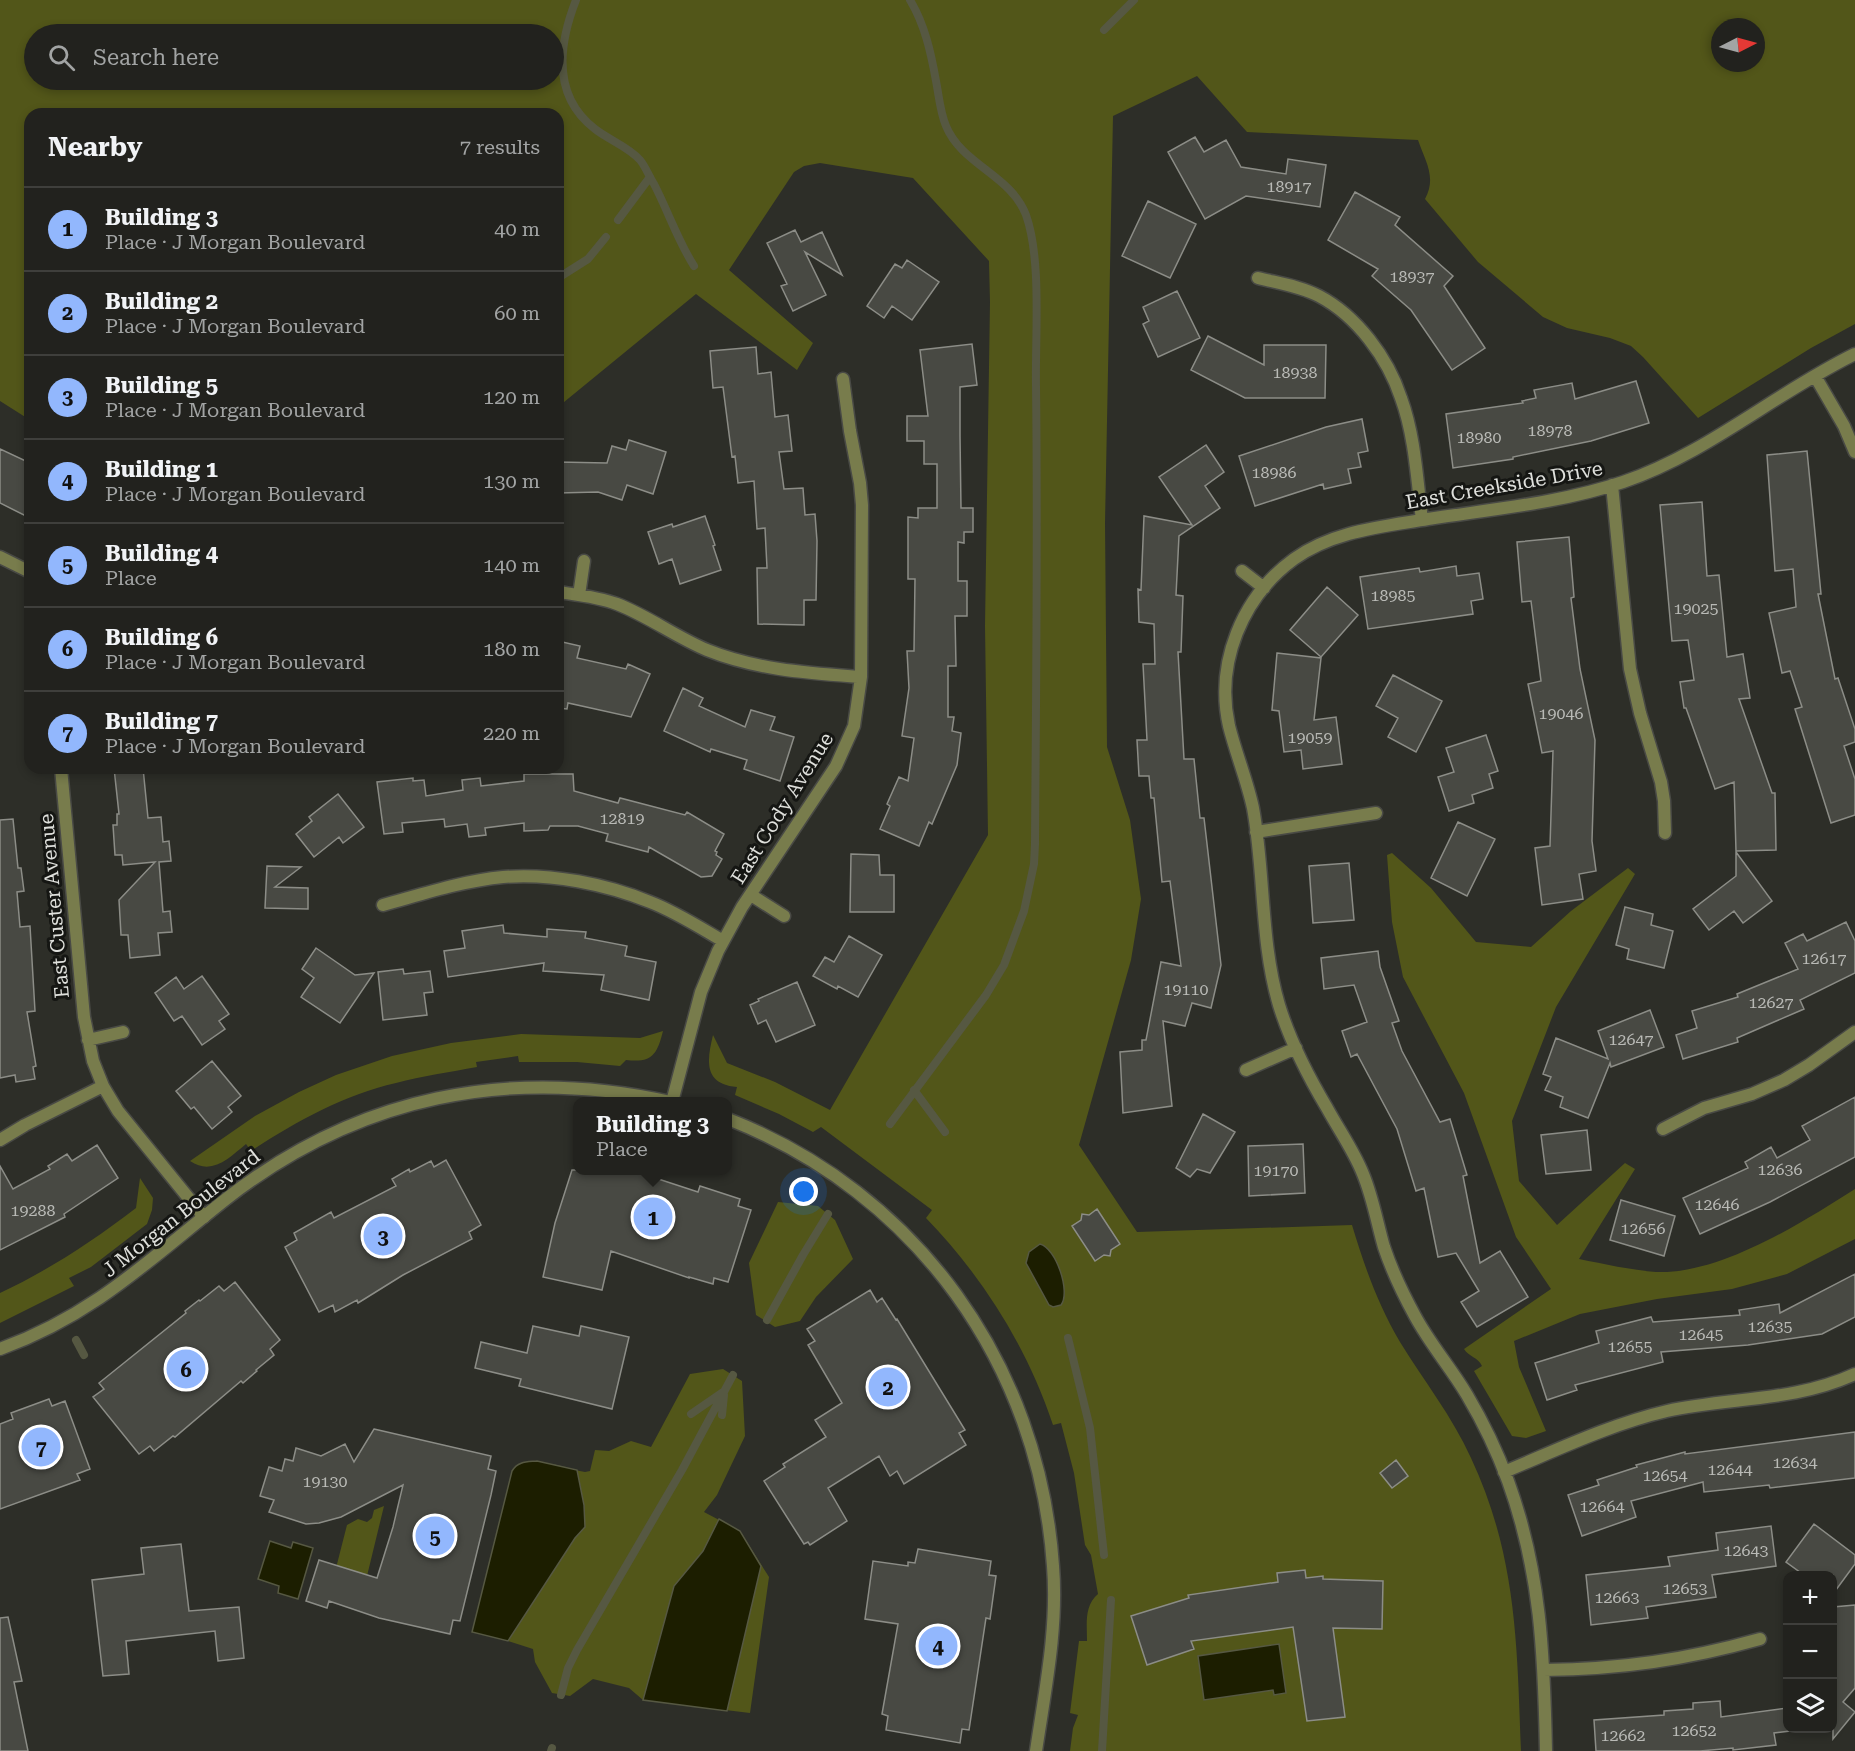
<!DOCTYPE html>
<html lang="en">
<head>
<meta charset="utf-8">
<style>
  body { margin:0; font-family:"Roboto Serif",serif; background:#2e2f2b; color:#f1f3f6 }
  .controls { position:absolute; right:18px; bottom:18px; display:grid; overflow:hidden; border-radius:12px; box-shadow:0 3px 9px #0003 }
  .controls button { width:54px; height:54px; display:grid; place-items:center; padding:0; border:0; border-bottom:2px solid #3f3f3c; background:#22221e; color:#f1f3f6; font:30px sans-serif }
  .compass { position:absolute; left:1711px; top:18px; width:54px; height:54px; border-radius:50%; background:#22221e; box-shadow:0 3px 9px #0003; rotate:84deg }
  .you { position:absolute; left:804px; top:1192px; width:21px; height:21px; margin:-15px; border:4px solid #fff; border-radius:50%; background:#1a73e8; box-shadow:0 0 0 9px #1a73e833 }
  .badge { display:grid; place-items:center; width:39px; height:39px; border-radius:50%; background:#92b7fd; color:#111; font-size:20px; font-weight:700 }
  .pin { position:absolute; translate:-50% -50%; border:3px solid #fff; box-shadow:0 2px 6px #0006 }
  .popup { position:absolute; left:573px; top:1097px; width:159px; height:78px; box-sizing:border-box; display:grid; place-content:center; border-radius:12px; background:#22221e; filter:drop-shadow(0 2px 4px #0005); font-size:20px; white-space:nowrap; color:#a2a4a4 }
  .popup b { font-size:22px; color:#f1f3f6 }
  .popup::after { content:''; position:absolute; left:50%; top:100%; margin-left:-12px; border:12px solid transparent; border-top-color:#22221e }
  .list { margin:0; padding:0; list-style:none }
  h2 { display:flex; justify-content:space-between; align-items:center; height:78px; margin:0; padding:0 24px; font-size:26px }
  h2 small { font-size:20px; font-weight:400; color:#a2a4a4 }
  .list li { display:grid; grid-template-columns:39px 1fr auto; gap:18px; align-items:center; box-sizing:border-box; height:84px; padding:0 24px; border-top:2px solid #3f3f3c }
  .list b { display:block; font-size:22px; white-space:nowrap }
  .list p { margin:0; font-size:20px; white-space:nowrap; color:#a2a4a4 }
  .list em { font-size:20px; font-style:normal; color:#a2a4a4 }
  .icon { flex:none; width:33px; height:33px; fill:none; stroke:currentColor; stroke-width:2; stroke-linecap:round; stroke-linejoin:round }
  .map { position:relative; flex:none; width:1855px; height:1751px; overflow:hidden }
  .search { position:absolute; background:#22221e; box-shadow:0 3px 9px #0003; left:24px; top:24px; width:540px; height:66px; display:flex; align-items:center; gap:15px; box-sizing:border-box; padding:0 21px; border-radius:33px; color:#a2a4a4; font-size:22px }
  .panel { position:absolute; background:#22221e; box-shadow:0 3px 9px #0003; left:24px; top:108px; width:540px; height:666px; border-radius:18px }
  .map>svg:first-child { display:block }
</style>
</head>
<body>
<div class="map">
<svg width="1855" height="1751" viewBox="0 0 1855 1751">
  <rect width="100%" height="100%" fill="#2d2e28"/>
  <path fill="#525619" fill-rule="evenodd" d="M0,0H1855V324L1811,348L1698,418L1643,357L1631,346L1610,338L1567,328L1543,317L1478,262L1425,199C1437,177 1425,161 1418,140L1247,132L1197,76L1113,116L1105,523L1107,747L1130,820L1141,899L1131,960L1079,1145L1137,1232L1352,1225C1364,1265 1378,1305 1400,1342C1424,1381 1452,1416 1471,1458C1517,1556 1517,1646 1521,1751H1070L1073,1728L1078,1715L1070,1713L1079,1641H1087C1087,1624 1084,1606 1098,1594L1091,1555L1085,1545L1074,1473L1061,1423L1053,1425C1027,1347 983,1277 926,1218L932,1210L821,1127L813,1132L779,1114L735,1095L737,1087C703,1084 707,1060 713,1035L727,1063L775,1082L830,1110L988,835L985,626L990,302L989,261L913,178L820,163L804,166L794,172L729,270L813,343L797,370L696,294L558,407V114H30V420L0,401ZM1720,27H1756V63H1720ZM34,34H554V80H34Z
    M1392,853L1431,888L1476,942L1531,947L1571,911L1628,868L1635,874L1556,1007L1512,1121L1519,1181L1557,1225L1625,1163L1635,1169L1579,1259C1604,1264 1631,1270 1656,1272C1720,1275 1803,1222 1855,1189V1239L1787,1274L1732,1289L1657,1299L1580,1314L1514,1341L1519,1367L1546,1431L1526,1438L1512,1436L1474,1371L1482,1366C1478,1357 1469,1357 1464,1349L1551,1289L1516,1237L1464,1093L1403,977L1392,922L1387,855Z
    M663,1031C657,1055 652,1063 626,1060L620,1066L577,1062H519L518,1056L476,1062L477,1067C450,1072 422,1076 396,1083C344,1095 295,1122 251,1151L246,1144C229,1158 212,1176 190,1161L255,1116L299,1092L336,1075L392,1056L451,1043L521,1034L640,1038Z
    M140,1178L153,1198L152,1210L147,1224L91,1267L69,1278L74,1286L0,1323V1293C49,1270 93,1241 136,1208Z
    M778,1202L818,1206L835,1220L853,1259L816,1297L800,1321L775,1327L756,1315L749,1263Z
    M723,1369L742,1381L745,1436L717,1495L704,1512L740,1531L769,1577L750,1713L643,1700L629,1688L593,1679L570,1696L552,1693L535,1662L533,1649L496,1637L472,1632L512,1471C525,1452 565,1468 585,1472L590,1471L595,1450L609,1451L631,1441L651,1447L690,1374Z
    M384,1506L367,1576L336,1568L347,1525L358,1519L367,1522L372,1518L374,1510Z"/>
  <path fill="#1c1e00" stroke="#565842" stroke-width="1.5" d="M1040,1244C1056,1248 1071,1292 1061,1305L1053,1307L1049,1305L1026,1263L1029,1252Z
    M537,1461L577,1470L584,1505L585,1527L575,1538L508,1641L472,1632L512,1471C518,1461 527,1462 537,1461Z
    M719,1519L740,1531L761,1566L727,1711L643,1700L674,1586L703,1551Z
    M270,1541L291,1548L293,1542L313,1548L298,1599L278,1593L279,1586L258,1579Z
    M1279,1644L1286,1693L1274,1695L1273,1690L1204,1700L1198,1656Z"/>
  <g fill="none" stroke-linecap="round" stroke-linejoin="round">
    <path stroke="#565842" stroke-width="8" d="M576,0C558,46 552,96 595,129C609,140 629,147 640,160C646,167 649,177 654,184C668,211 678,241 694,266
      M1104,30L1134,0
      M618,220L650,177
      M558,278L588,259L606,237
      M914,1090L945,1132
      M890,1124L986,995L1004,965L1024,911L1034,864L1035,844C1036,692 1038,539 1036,386C1035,337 1042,260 1026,215C1011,175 962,165 946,126C940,112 939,96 936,81C931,53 925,25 910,0
      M767,1320L803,1255L828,1214
      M1068,1338L1090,1428L1104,1555
      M76,1340L84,1355
      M691,1414L723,1392
      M722,1415L724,1395
      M561,1695L568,1668L577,1650L682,1470L733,1375
      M551,1751L552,1748
      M1102,1751L1111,1600"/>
  </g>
  <path fill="#484943" stroke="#8c8d87" stroke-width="1.5" d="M1195,137L1204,152L1226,140L1241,167L1286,174L1288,159L1326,165L1320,207L1246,196L1205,219L1168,152Z
    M1355,192L1400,217L1395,225L1453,276L1444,286L1485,348L1452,370L1411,310L1372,276L1378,269L1328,240Z
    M1148,201L1196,224L1170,278L1122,256Z
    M795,230L801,242L822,232L842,275L805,252L826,295L793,311L781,286L787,284L767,243Z
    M907,260L939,282L912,320L892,306L884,318L867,306L895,264L902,268Z
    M1177,291L1200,338L1158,357L1143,324L1149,321L1143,307Z
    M1208,336L1264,365V345H1326L1325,398H1245L1191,370Z
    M972,344L977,385L960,387V436L961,508H973V532H964V543L958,542V581H967V616H955L956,666H948V717H954L952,731L961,733L957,765L932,824L929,822L919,846L880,829L890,806L887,804L899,777L908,781L914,738L902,736L909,688L907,651H914L915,579H908V517L918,518V508H937V464H924V441H907V416H928L920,350Z
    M756,347L758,374L771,372L775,417L788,415L792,451L779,452L784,489L803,488L805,515L815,514L817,541L816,600H804V625L758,624L757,568H767L765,528L757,529L754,481L738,483L735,456L732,457L723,387L713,388L710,351Z
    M1636,381L1649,423L1591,441L1513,457V459L1453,468L1446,414L1523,403L1522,401L1536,398L1534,390L1572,383L1575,399Z
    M1362,419L1368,451L1358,453L1361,467L1348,469L1351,483L1324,489L1323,484L1255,506L1239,456L1326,427Z
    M629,440L666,452L653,494L627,485L622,500L598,492L558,493V462L607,463L612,446L626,450Z
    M1206,445L1224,472L1205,486L1220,508L1179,536L1176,595L1183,596L1181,652H1178L1184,759H1194L1200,818H1204L1221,965L1211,1008L1192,1003L1185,1026L1163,1021L1172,1106L1123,1113L1120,1052L1142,1050V1040H1146L1161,962L1181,966L1170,881L1162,882L1154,798H1151L1149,776H1139L1137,740H1147L1143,664H1155L1154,624L1139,622L1138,589L1141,590L1144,516L1192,525L1159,477Z
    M0,449L30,463V518L0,503Z
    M1807,451L1821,594H1818L1835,679L1838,678L1855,729V742L1844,746L1855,779V815L1831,823L1795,709L1802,707L1790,671L1782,673L1769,613L1796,607L1793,569L1775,571L1767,455Z
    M1702,502L1707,576L1719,575L1727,657L1743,654L1750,698L1739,699L1772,793H1775L1776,850L1736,851L1734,782L1715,789L1686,708H1684L1680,682L1694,680L1688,640L1672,641L1660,505Z
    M705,516L715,545L713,546L721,570L680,584L672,559L659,564L648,532L672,524L673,527Z
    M1569,537L1574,597L1571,598L1580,669L1595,740L1592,841L1596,871L1579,874L1583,899L1542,905L1535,848L1550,846L1553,751L1542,753L1528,684L1541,681L1531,601L1522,602L1517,542Z
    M1456,566L1457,576L1479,573L1483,599L1471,601L1473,614L1368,629L1360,577L1419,568L1420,572Z
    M1327,587L1358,615L1321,657L1290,630Z
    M558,641L580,646L577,658L626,669L628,664L650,674L631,717L568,703L567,709L558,708Z
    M1277,653L1321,658L1314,720L1336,717L1342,764L1303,769L1301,750L1284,752L1279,711L1272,710Z
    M1393,675L1442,701L1416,752L1388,737L1398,718L1376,706Z
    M683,688L703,698L699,706L745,727L751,710L775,717L770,730L794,737L780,781L744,769L747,760L711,749L710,752L664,731Z
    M1486,735L1498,771L1489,774L1493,788L1472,795L1474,803L1449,811L1438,777L1454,772L1446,748Z
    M114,768H143L148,818L161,817L163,842L169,841L171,861L159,862L163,912L170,911L172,932L158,933L160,955L130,958L128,935H121L119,900L155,862L123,865L122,855H115L113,825H117V814H119Z
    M524,774H573L574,791L618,803L620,798L685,815L687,812L724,834L715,851L717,852L716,855L722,859L712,876L701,877L649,847L648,852L606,841L608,834L578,826H550L548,830L524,831V823L485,828L486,835L469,837L467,824L445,827L444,819L402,823L403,832L384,834L377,782L413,778V781L424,780L426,796L463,790L462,780L480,778L481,786L524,781Z
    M338,794L364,827L343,843L339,837L314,857L296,834L312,821L309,817Z
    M13,819L18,868H21L24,891L17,892L20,927L30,926L35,1011L27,1012L36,1066L33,1067L35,1079L16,1082L15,1075L0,1078V820Z
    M1458,822L1495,839L1467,896L1431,878Z
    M1736,852L1772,901L1743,923L1734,911L1709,930L1693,909L1736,876Z
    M851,854L879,855L880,875H894V912H850Z
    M1349,863L1354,920L1313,923L1309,866Z
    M267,866L301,867L275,887L308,888V909L265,908Z
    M1625,907L1653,914L1651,925L1673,931L1664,968L1627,959L1629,949L1616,945Z
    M1846,922L1855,941V973L1800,1000L1804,1009L1737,1038L1738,1042L1683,1059L1676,1035L1697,1028L1692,1011L1738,997L1737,994L1798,969L1785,943L1803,934L1807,941Z
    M503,925L504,933L547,937V929L586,932L585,938L627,946L625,956L656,962L649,1000L601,990L604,975L543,971L544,963L448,977L444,951L465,948L462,931Z
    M849,936L882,955L858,997L838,986L837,989L813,976L825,957L834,962Z
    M316,948L355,975L374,973L340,1023L301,997L314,978L302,969Z
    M1378,951L1380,967L1399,1021L1392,1023L1402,1051L1440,1122L1450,1119L1467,1175L1463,1176L1480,1263L1500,1251L1528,1297L1477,1327L1461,1302L1479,1291L1456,1253L1438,1257L1424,1188L1416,1191L1397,1129L1357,1054L1351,1057L1342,1031L1367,1022L1354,985L1324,989L1321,958Z
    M403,969L404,974L430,971L433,992L424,993L427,1015L383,1020L378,972Z
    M202,976L229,1014L219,1021L225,1029L202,1045L182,1016L174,1021L155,993L176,977L184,989Z
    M797,982L815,1025L776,1042L766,1020L758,1024L750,1005L759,1001L758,999Z
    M1650,1010L1664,1047L1611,1067L1610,1063L1588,1118L1560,1107L1563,1097L1545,1090L1551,1077L1543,1074L1556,1038L1608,1059L1598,1031Z
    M212,1061L241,1096L228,1107L232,1112L212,1129L194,1107L191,1109L176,1091Z
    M1855,1097V1157L1770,1202L1700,1234L1683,1198L1748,1168L1745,1162L1771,1147L1777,1158L1810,1140L1802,1126Z
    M1203,1114L1235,1132L1210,1173L1197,1169L1190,1177L1176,1168Z
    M1587,1130L1591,1170L1546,1174L1541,1135Z
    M1303,1144L1305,1193L1249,1196L1248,1146Z
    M97,1145L118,1178L64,1214L65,1217L0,1250V1166L13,1189L50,1169L48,1166L67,1154L72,1161Z
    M446,1160L481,1225L469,1232L472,1239L403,1275L358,1303L357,1300L335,1312L333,1305L319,1312L285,1247L297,1240L294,1233L331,1212L334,1218L396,1186L392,1179L409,1169L410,1172L431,1161L434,1167Z
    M572,1170H631L698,1192L700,1186L740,1199L738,1206L751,1210L728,1282L714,1278L713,1284L689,1277V1278L611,1251L602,1290L543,1277L555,1223Z
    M1621,1200L1675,1216L1664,1256L1610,1240Z
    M1097,1209L1120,1244L1111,1250L1110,1256L1104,1255L1095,1261L1072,1226L1081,1220L1082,1214L1089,1215Z
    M1855,1274V1317L1822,1334L1748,1345L1661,1352L1663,1362L1575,1385L1577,1390L1547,1400L1535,1363L1599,1343L1596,1331L1651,1317L1653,1322L1740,1315L1739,1310L1779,1304L1780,1313Z
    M235,1282L280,1340L270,1349L274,1355L256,1370L257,1371L243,1383L241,1381L175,1437L173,1436L154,1451L150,1446L139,1454L93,1397L104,1389L99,1383L186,1313L185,1311L199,1300L200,1301L219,1286L224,1291Z
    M870,1290L877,1302L882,1298L896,1320L897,1319L965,1430L959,1433L966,1445L904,1484L897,1471L890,1476L879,1456L828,1488L847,1521L810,1545L808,1542L804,1544L764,1481L785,1467L783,1464L826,1437L815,1420L842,1403L808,1345L815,1341L807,1329Z
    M533,1326L579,1336L581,1326L629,1337L612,1409L519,1386L521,1379L475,1368L481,1342L527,1353Z
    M49,1399L52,1406L65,1401L90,1469L77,1474L80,1480L0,1509V1424L13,1419L11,1413Z
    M374,1429L491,1456L488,1469L496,1471L491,1495L460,1621L453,1620L450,1634L379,1618L329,1601L327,1608L306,1601L319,1560L377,1578L393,1527L403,1485L341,1517L319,1523L306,1524L269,1512L274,1500L260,1496L269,1467L282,1471L285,1459L293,1461L296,1448L321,1456L345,1444L354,1462Z
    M1855,1432V1478L1770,1488L1769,1485L1704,1492L1703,1482L1631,1501L1636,1517L1582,1536L1568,1495L1599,1485L1597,1480L1637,1467L1636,1465L1685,1452V1454Z
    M1396,1460L1408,1476L1392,1488L1380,1473Z
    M1814,1524L1855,1555V1564L1833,1594V1575H1804L1786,1562Z
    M1771,1526L1776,1566L1712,1575L1716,1597L1646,1607L1648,1618L1591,1625L1586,1575L1670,1566L1668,1557L1718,1550L1716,1533Z
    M181,1544L189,1611L239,1607L244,1658L218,1661L215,1631L126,1641L129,1674L103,1676L92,1580L144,1574L141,1548Z
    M918,1549L991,1561L989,1575L996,1576L990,1619L986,1618L969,1730L962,1729L960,1743L886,1730L888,1716L882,1714L898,1624L865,1619L873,1561L908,1566V1562L915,1563Z
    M1305,1570L1306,1578L1323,1576V1579L1383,1581L1382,1629L1333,1628L1345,1717L1307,1721L1293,1627L1191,1641L1194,1649L1147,1665L1131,1616L1189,1598L1188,1595L1278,1582L1277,1573Z
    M1855,1605V1688L1843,1702L1855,1712L1833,1739V1607Z
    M8,1617L22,1681L14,1682L28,1751H0V1618Z
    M1720,1701L1721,1717L1787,1708L1788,1728H1790V1731L1774,1733L1776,1745L1733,1750V1748L1700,1751H1596L1594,1720L1664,1715V1711L1693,1709V1703Z"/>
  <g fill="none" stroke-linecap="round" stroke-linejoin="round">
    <defs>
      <path id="minor" d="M1258,278C1278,283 1300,286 1319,296C1357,316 1388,358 1401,398C1415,436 1417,480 1422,520
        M1815,376L1844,426L1855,452
        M1612,485L1630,669L1640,713L1661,782L1664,801L1665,833
        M0,557L30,572
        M1242,571L1264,588
        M558,592C578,595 598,597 617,604C648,616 676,637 707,650C757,670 808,673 861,677
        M579,595L584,561
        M61,768L84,1017L93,1061L103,1086L118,1111L204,1217
        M1256,832L1376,813
        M751,895L784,916
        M383,905C423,894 462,881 503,877C551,873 606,884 650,902C676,912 699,927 723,941
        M88,1040L123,1032
        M1246,1070L1296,1048
        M672,1102L701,992L718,951L742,907L836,766L854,726L861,677L862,505L860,483L850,431L843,379
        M1663,1129L1704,1108L1752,1094L1784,1080L1809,1065L1855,1032
        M0,1140L25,1125L103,1086
        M1504,1472C1557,1450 1611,1424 1667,1411C1731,1397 1794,1402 1855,1374
        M1544,1670C1622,1669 1685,1660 1760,1639
        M1546,1751C1544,1655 1541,1572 1508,1481C1497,1451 1483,1422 1467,1395C1451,1368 1430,1344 1415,1316C1403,1294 1392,1271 1384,1247C1377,1223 1373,1198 1363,1174C1354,1151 1339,1130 1327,1108C1308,1076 1290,1041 1279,1005C1260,941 1265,873 1253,808C1247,780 1236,754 1229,726C1215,663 1242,597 1294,559C1333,531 1381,527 1428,519C1493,509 1561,503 1623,482C1708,453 1775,393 1855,354"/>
      <path id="tertiary" d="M728,1119C917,1193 1039,1364 1053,1566C1058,1628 1045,1690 1036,1751
        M0,1349C94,1315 150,1259 226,1199C358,1096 509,1066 671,1102"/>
    </defs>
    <use href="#minor" stroke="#494a45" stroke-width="15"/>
    <use href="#tertiary" stroke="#494a45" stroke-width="15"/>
    <use href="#minor" stroke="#787c4c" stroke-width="12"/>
    <use href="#tertiary" stroke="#787c4c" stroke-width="12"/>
  </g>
  <g text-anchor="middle" stroke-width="6" stroke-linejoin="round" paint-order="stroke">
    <g font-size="16" fill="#b9bab6">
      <text x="1289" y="192">18917</text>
      <text x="1412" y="282">18937</text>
      <text x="1295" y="378">18938</text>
      <text x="1550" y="436">18978</text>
      <text x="1479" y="443">18980</text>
      <text x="1274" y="478">18986</text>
      <text x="1393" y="601">18985</text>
      <text x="1696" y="614">19025</text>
      <text x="1561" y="719">19046</text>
      <text x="1310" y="743">19059</text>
      <text x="622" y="824">12819</text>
      <text x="1824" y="964">12617</text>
      <text x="1186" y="995">19110</text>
      <text x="1771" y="1008">12627</text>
      <text x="1631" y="1045">12647</text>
      <text x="1780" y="1175">12636</text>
      <text x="1276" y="1176">19170</text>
      <text x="1717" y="1210">12646</text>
      <text x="33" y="1216">19288</text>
      <text x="1643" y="1234">12656</text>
      <text x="1770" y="1332">12635</text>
      <text x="1701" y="1340">12645</text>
      <text x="1630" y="1352">12655</text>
      <text x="1795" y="1468">12634</text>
      <text x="1730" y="1475">12644</text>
      <text x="1665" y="1481">12654</text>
      <text x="325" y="1487">19130</text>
      <text x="1602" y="1512">12664</text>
      <text x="1746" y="1556">12643</text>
      <text x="1685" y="1594">12653</text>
      <text x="1617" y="1603">12663</text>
      <text x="1694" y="1736">12652</text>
      <text x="1623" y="1741">12662</text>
    </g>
    <g font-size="20" fill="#dfe0dc" stroke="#151613">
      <text transform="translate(1504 485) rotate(-10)" y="7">East Creekside Drive</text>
      <text transform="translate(782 808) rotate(-58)" y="7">East Cody Avenue</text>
      <text transform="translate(54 906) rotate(-95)" y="7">East Custer Avenue</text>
      <text transform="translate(181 1213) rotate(-38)" y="7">J Morgan Boulevard</text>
    </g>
  </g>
</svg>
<div class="controls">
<button>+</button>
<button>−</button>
<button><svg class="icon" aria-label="layers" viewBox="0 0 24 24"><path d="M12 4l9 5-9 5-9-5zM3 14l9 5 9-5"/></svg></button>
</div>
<svg class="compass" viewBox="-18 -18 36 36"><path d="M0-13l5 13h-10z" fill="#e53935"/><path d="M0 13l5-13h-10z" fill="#a2a4a4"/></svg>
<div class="you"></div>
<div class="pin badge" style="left:653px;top:1217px">1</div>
<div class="popup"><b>Building 3</b>Place</div>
<div class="pin badge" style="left:888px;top:1387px">2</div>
<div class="pin badge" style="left:383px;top:1236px">3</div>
<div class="pin badge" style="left:938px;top:1646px">4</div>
<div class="pin badge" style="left:435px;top:1536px">5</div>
<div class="pin badge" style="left:186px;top:1369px">6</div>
<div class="pin badge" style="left:41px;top:1447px">7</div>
<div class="search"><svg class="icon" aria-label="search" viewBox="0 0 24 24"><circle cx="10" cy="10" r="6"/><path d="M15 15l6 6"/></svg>Search here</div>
<section class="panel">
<h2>Nearby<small>7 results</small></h2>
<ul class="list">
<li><span class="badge">1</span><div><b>Building 3</b><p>Place · J Morgan Boulevard</p></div><em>40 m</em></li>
<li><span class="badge">2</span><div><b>Building 2</b><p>Place · J Morgan Boulevard</p></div><em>60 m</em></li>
<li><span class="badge">3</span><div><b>Building 5</b><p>Place · J Morgan Boulevard</p></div><em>120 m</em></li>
<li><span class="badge">4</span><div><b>Building 1</b><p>Place · J Morgan Boulevard</p></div><em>130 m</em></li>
<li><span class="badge">5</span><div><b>Building 4</b><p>Place</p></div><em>140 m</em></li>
<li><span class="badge">6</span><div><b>Building 6</b><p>Place · J Morgan Boulevard</p></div><em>180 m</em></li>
<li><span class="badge">7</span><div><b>Building 7</b><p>Place · J Morgan Boulevard</p></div><em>220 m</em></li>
</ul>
</section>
</div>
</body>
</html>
